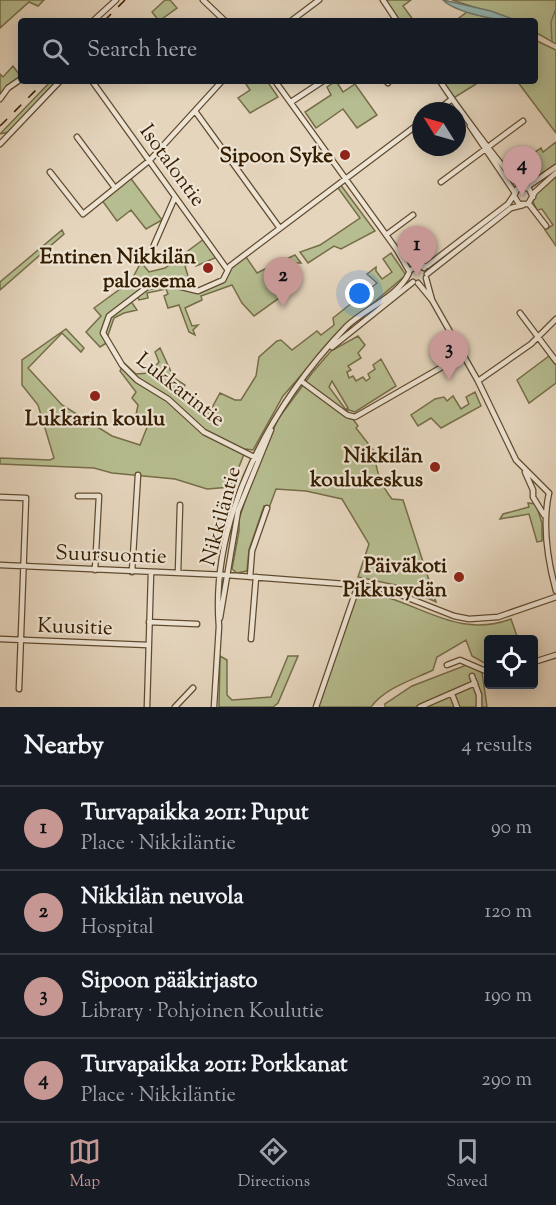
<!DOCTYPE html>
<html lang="en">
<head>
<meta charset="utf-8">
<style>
  body { margin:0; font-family:"Sorts Mill Goudy",serif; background:#242831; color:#f1f3f6 }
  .controls { position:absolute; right:18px; bottom:18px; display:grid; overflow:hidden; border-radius:6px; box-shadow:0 3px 15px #0003 }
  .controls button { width:54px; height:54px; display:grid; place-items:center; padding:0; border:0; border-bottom:2px solid #363941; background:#171b24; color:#f1f3f6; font:30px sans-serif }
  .compass { position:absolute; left:412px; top:102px; width:54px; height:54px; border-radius:50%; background:#171b24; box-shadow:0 3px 15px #0003; rotate:307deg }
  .you { position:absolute; left:360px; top:294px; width:21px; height:21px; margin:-15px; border:4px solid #fff; border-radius:50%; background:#1a73e8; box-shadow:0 0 0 9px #1a73e833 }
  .badge { display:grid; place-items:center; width:39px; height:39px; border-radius:50%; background:#c59692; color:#111; font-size:20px; font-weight:700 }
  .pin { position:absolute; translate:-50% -50px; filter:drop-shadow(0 2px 3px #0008) }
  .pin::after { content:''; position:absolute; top:32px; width:21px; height:18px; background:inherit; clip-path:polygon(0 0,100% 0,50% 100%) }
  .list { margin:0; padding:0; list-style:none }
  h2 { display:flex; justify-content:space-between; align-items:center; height:78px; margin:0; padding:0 24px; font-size:26px }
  h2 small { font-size:20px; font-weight:400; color:#9ea1a6 }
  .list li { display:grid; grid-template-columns:39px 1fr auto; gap:18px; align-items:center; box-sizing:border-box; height:84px; padding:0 24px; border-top:2px solid #363941 }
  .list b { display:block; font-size:22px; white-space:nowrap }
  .list p { margin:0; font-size:20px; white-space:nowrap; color:#9ea1a6 }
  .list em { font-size:20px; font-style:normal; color:#9ea1a6 }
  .icon { flex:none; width:33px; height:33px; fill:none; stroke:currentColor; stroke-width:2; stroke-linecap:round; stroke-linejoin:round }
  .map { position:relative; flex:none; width:556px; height:707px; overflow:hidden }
  .search { position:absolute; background:#171b24; box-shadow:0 3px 15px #0003; left:18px; right:18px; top:18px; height:66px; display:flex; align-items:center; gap:15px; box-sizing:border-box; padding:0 21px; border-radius:6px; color:#9ea1a6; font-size:22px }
  .sheet { height:414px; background:#171b24 }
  nav { display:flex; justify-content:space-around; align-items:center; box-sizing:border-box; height:84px; border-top:2px solid #363941; background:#171b24; font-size:16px; color:#9ea1a6 }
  nav a { display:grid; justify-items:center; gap:3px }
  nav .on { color:#c59692 }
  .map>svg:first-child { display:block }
</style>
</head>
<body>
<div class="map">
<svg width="556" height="707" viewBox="0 0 556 707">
  <rect width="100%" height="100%" fill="#e5d5bd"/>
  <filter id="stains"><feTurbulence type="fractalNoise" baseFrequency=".00333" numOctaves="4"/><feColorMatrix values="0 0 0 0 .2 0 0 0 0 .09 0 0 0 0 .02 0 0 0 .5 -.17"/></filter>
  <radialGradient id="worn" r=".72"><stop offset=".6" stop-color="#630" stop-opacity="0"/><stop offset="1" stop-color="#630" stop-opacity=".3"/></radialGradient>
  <path fill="#b6bd90" stroke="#766d48" stroke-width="1.5" d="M0,0H44L38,6L29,2L0,28Z
    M165,0H170L177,8L159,21L152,12Z
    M383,0H411L403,6L414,21H398Z
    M452,0H556V44L535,32V21H518Z
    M467,12L502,21H455Z
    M535,40L556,50V133L517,81H535Z
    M13,66L21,77L0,99V74L3,77Z
    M51,81H58L9,132L0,134Z
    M244,81H267L278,97L250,113L238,98L250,90Z
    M336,81L343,92L355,84L377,115L357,128L343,109L316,128L305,112L331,95L327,87Z
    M440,81H481L452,99Z
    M556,142V165C545,174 532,189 518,180L515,173L528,162L526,159L541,148L543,152Z
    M129,176L162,220L146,229L131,210L117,221L101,199Z
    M556,176V246L545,230L553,225L542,209L537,210L533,202L535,195Z
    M340,184L375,231L341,249L334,246L308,263L300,252L320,245L360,218L338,188Z
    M62,230L64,234L0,290V282Z
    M204,239L217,254L215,258L196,266L194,261L185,266L191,286H197L198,291L223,280L227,269L244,254L257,273L267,268L286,293L254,316L242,303L232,285L201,296L202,300L185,308L192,326L198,325L193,330L195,335L189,332L179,305L168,308L164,296L168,294L166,289L147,293L148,298L139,300L137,295L130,300L137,310L124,313L114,318L105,344L100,347L86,332L101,316L94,308L131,281L141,262L149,272L165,268Z
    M391,253L406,275L339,332L283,396L253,450L246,449L231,487L207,489L175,479L112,473L94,468L0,464V458L50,460L54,458L38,405L22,385V360L66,329L84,348L81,352L62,333L28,368L62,405L112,436L140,445L148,425L135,420L138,405L132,398L136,392L120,371L124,363L136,374L149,373L159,362L155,352L160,348L174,378L185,385L179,398L209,413L220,393L235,400H241L256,376L259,357L277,341L281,340L292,350L317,331L321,335L334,325L333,318L377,283L367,274L376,267V271L382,279L392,272L383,259Z
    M295,255L301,263H296L280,275L273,265Z
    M358,336L365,345L358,353L361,358L348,366L351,370L347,372L349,378L353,376L356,381L363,377L366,381L370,378L368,374L375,369L373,365L381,359L396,386L355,412L346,409L348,408L332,381L329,387L358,426L356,428L374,451C376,470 380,484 392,499L403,500L436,602L400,586L358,577L369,544L342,499L306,491L276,489L269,508L264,506L249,550L247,571L237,573L232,569L239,531V519L257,466L278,419L312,373L331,351Z
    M549,356L556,365V383L529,403L517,380Z
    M475,392L481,406L441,428L431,418L418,426L411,415L435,399L444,397L447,401L453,396L461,409L469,404L466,397Z
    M528,503L536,504L542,523V541L537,542L529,514L500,519L503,514L529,507Z
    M358,592C415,596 452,641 511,619L518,639L488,640V665L472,656L466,640L437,657L433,670C412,680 385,688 371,707H318Z
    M220,656L227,660V695L232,700L271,697L288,656H298L278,703L273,707H219Z
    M469,664L482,672L487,707H385V704L412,686Z"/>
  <path fill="#96b8b6" stroke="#6f7a6d" stroke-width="1.5" d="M443,0L491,11L518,21C499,21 456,13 443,0Z"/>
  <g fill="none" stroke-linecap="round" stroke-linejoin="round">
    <path stroke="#6f7a6d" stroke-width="1.5" d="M552,42L551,22L555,11"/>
    <defs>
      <path id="minor" d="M203,0L225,21
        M383,0L397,21
        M93,21L116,0
        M291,21L319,0
        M92,81L227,269
        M275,81L397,250L409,271
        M386,81L388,83
        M440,81C451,98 511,182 524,187
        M0,99L8,88L21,79
        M291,102L323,81
        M195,111L279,227
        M436,111L452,99
        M470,126L515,193
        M77,137L115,188
        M0,144L60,81
        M50,172L83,214L150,160L222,81
        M441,182L523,121
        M527,187L556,167
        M533,197L529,189L523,187L517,189L514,196L519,204H528L535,192L556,173
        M529,204L546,226
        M386,235L413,215
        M154,245L175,197
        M397,250L424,268
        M422,266H427L508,204L514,195
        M409,271L418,265
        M427,274L511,208L523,205
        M426,278L432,300L478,381L516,460L549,493
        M418,283L432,300
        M520,313L556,361
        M332,347L413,282
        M301,381L347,415L355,417L463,355
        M478,381L531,344L556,319
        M258,459L204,432L168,399L137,380L122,365L103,333L109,316L147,287L165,283L198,291L223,280L230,266L421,122
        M525,472L533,490V497L544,515
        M549,493C542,525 547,558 556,591
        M78,496H99L95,570
        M0,497L26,498L19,689
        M0,565L226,575L358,585L388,590L454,616L469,619L498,617L556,597
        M132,572L138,475
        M178,573L180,505
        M250,577L252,551L267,508
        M220,618L238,511L271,430
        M149,622L197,624
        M219,627C210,516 272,404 346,327C364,309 398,297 409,273
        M0,639L148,645
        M251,639L256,577
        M534,662L556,655
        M447,665L460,660L488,672
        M472,676L479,695V707
        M452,694L457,707
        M147,707L151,573
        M175,707L193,688
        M214,707L219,626
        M316,707L358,585
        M420,707L475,683"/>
    </defs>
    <use href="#minor" stroke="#614b2f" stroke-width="7"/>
    <use href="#minor" stroke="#eee4d4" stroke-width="4.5"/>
    <path stroke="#351d00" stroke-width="1.5" stroke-dasharray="10 10" stroke-linecap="butt" d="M104,21L125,0
      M0,126L45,81"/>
  </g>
  <g fill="#8f2418" stroke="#eee4d4" stroke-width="2">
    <circle cx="345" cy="155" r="6"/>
    <circle cx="208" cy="268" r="6"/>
    <circle cx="95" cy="396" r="6"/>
    <circle cx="435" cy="467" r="6"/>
    <circle cx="459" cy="577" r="6"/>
  </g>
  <g text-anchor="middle" stroke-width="4.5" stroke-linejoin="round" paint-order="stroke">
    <g font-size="21" font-weight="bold" fill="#351d00" stroke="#eee4d4" text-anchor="end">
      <text x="333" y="162">Sipoon Syke</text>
      <text x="196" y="263">Entinen Nikkilän<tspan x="196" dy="24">paloasema</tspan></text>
      <text x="95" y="425" text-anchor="middle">Lukkarin koulu</text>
      <text x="423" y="462">Nikkilän<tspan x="423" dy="24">koulukeskus</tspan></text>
      <text x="447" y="572">Päiväkoti<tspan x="447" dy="24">Pikkusydän</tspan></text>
    </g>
    <g font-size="21" fill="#351d00" stroke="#eee4d4">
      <text transform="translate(173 165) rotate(54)" y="7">Isotalontie</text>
      <text transform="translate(181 389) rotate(38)" y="7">Lukkarintie</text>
      <text transform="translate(220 516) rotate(-75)" y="7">Nikkiläntie</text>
      <text transform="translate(111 554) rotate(2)" y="7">Suursuontie</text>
      <text transform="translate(75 626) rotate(2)" y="7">Kuusitie</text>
    </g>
  </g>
  <rect width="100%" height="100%" filter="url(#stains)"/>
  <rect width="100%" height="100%" fill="url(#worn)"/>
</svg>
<div class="controls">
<button><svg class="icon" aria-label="locate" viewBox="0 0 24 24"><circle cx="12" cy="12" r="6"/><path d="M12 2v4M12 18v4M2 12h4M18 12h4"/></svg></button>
</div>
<svg class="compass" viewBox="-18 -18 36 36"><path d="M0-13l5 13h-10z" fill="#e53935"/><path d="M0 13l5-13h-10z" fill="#9ea1a6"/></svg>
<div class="you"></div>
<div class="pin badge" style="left:417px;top:276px">1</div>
<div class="pin badge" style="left:283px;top:307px">2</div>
<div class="pin badge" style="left:449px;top:380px">3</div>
<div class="pin badge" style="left:522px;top:196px">4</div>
<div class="search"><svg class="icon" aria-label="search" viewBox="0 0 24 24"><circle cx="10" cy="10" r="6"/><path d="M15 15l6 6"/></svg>Search here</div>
</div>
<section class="sheet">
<h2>Nearby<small>4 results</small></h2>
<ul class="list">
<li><span class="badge">1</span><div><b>Turvapaikka 2011: Puput</b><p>Place · Nikkiläntie</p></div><em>90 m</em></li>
<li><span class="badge">2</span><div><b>Nikkilän neuvola</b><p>Hospital</p></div><em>120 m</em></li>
<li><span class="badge">3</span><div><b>Sipoon pääkirjasto</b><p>Library · Pohjoinen Koulutie</p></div><em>190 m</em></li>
<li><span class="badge">4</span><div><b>Turvapaikka 2011: Porkkanat</b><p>Place · Nikkiläntie</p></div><em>290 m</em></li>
</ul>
</section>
<nav>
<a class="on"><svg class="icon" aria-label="map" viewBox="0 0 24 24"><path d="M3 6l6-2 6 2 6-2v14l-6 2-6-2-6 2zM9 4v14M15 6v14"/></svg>Map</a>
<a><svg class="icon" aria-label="directions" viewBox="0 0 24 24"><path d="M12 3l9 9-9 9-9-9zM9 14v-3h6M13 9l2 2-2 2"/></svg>Directions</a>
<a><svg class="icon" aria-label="saved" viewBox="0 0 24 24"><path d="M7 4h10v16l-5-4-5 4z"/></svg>Saved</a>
</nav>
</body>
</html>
